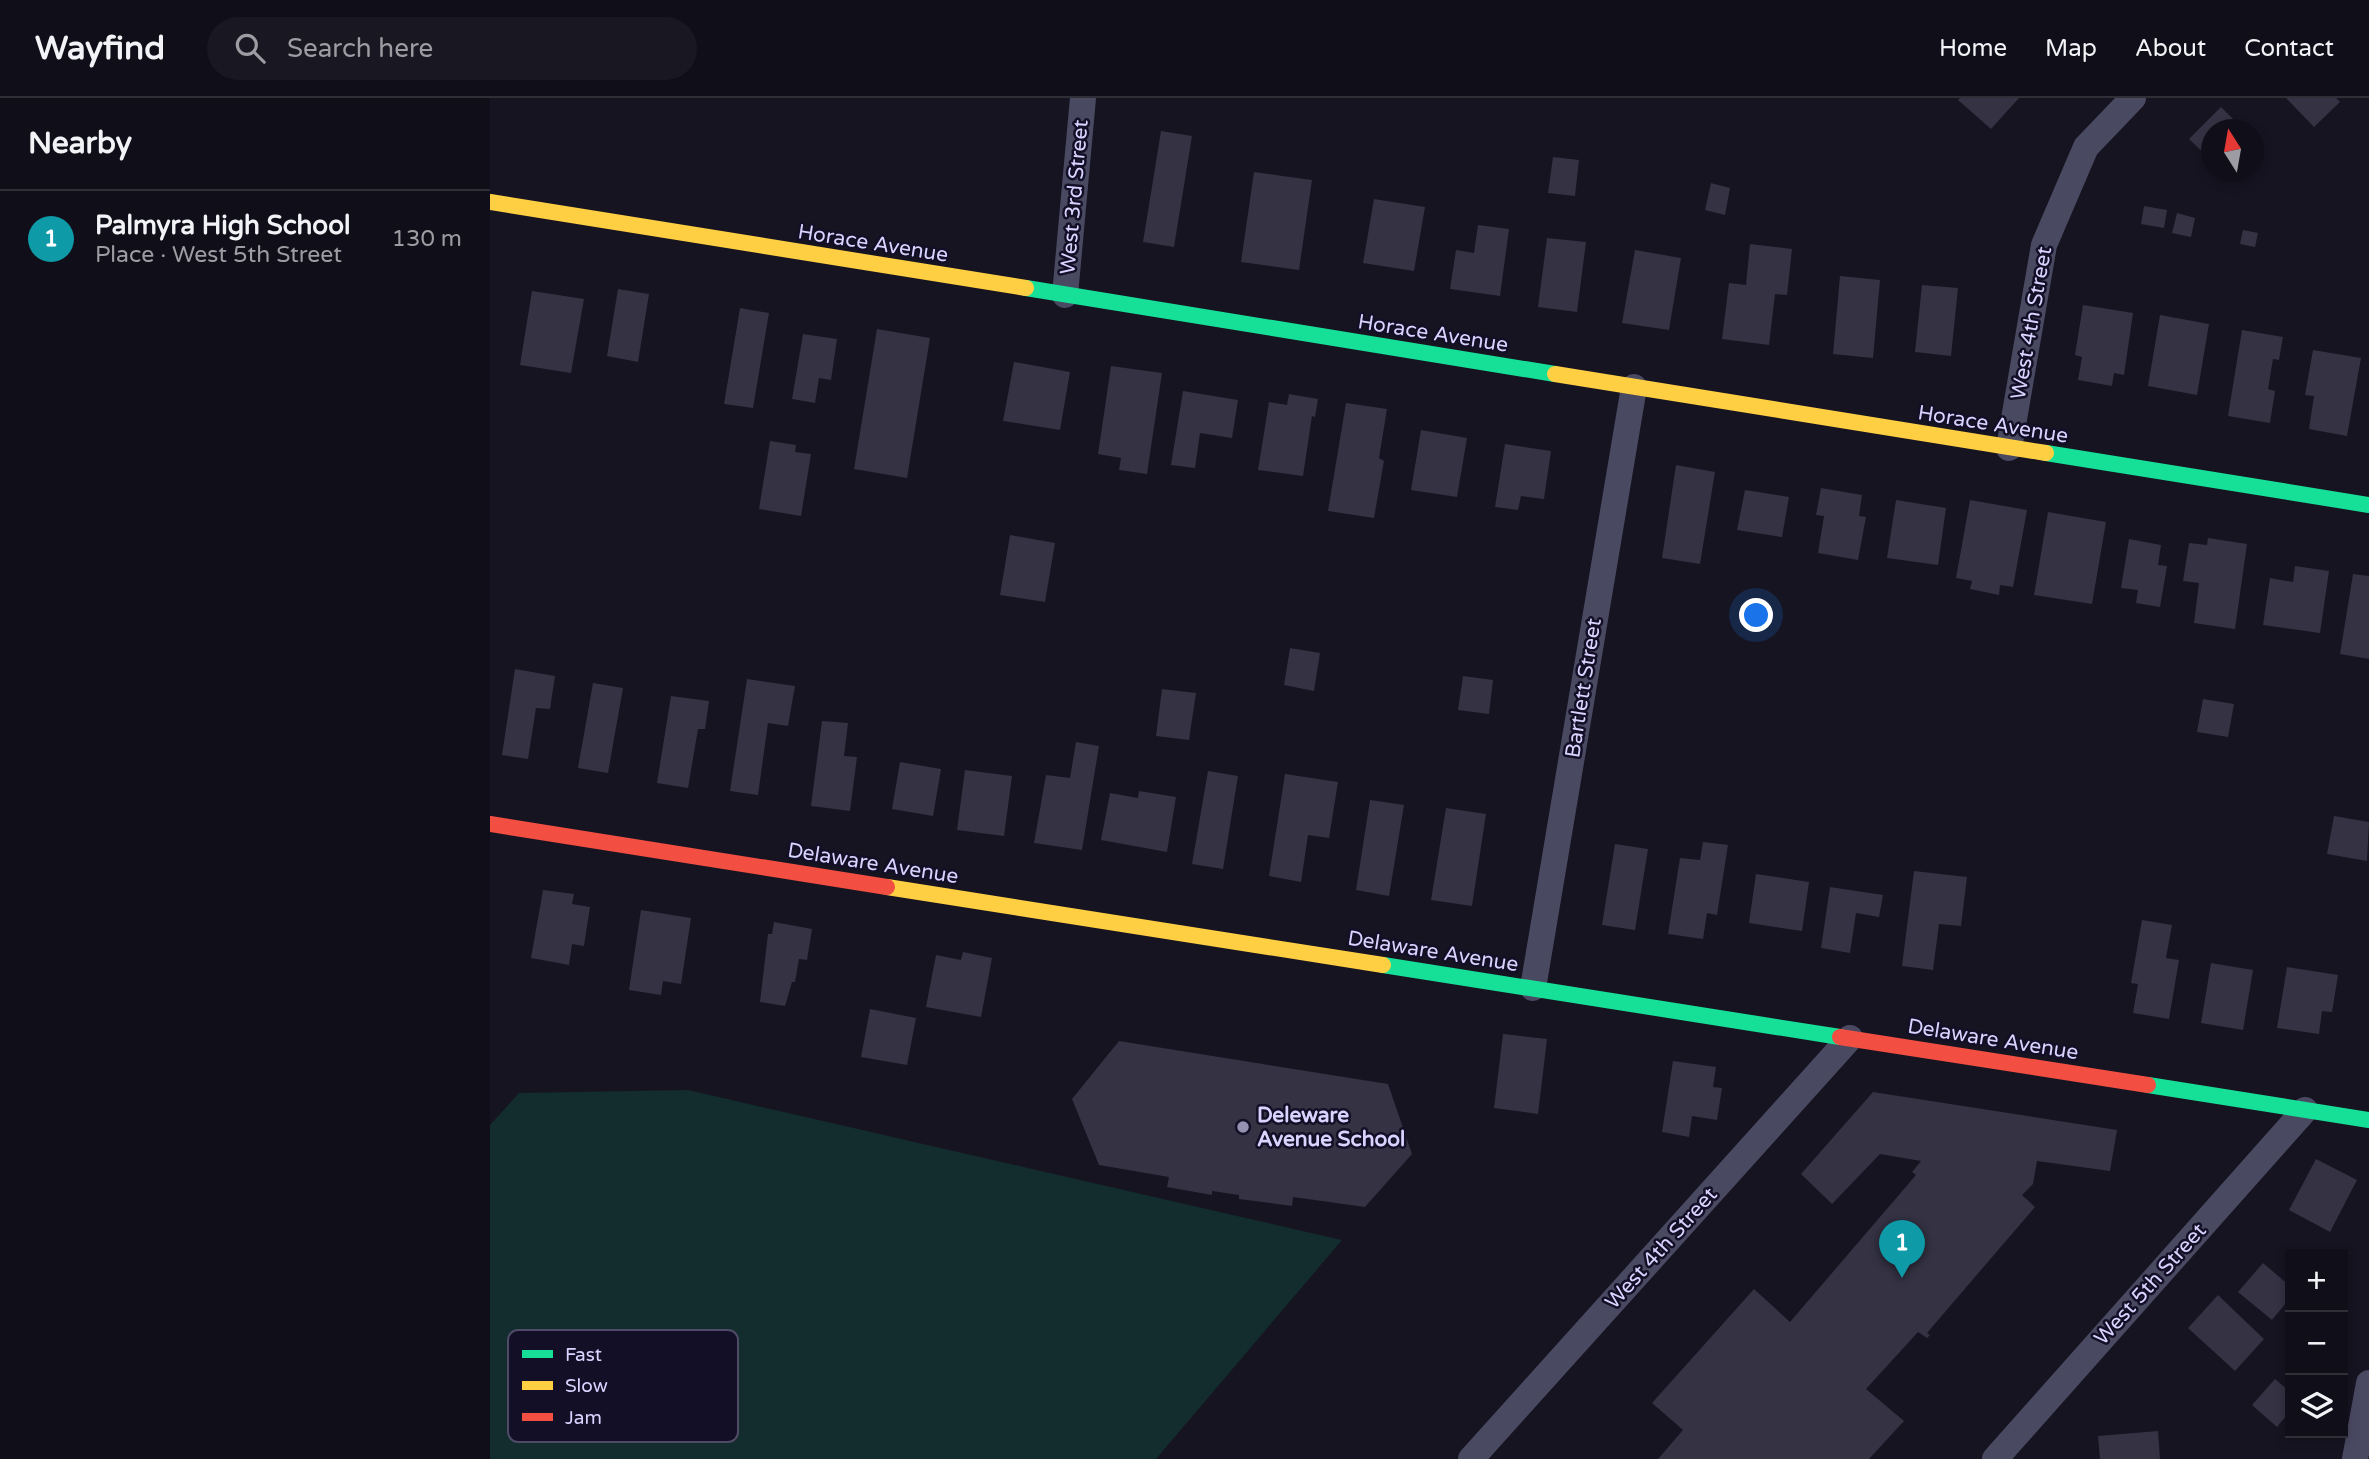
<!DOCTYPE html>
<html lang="en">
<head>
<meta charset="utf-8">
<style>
  body { margin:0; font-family:"Varela Round",sans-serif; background:#191822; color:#f1f3f6 }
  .controls { position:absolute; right:21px; bottom:21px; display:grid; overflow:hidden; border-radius:0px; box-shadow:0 4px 10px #0003 }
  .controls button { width:63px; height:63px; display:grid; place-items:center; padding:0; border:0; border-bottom:2px solid #302f38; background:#100f19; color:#f1f3f6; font:35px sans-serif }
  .compass { position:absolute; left:1711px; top:21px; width:63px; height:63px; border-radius:50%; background:#100f19; box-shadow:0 4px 10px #0003; rotate:349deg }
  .you { position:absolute; left:1267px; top:518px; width:24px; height:24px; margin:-18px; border:5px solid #fff; border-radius:50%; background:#1a73e8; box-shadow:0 0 0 10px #1a73e833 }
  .badge { display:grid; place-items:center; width:46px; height:46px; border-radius:50%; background:#7c3aed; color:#fff; font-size:23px; font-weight:700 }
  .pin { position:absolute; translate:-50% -58px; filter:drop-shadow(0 2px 4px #0008) }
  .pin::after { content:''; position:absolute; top:37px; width:24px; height:21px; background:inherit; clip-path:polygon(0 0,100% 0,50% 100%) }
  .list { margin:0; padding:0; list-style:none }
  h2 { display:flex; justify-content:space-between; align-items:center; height:91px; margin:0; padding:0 28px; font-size:30px }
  h2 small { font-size:23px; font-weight:400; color:#9c9ca2 }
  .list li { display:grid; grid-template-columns:46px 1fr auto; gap:21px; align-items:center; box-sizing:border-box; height:98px; padding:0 28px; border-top:2px solid #302f38 }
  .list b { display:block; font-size:26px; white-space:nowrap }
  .list p { margin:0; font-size:23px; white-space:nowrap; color:#9c9ca2 }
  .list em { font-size:23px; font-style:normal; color:#9c9ca2 }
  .icon { flex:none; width:38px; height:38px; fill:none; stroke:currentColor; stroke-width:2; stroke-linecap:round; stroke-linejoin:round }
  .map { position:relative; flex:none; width:1879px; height:1361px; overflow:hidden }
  header { display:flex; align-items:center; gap:42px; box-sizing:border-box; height:98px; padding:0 35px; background:#100f19; border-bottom:2px solid #302f38 }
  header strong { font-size:33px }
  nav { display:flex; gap:38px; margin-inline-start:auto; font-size:24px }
  .search { width:490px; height:63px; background:#191822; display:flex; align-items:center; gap:18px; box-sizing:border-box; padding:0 24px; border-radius:38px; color:#9c9ca2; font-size:26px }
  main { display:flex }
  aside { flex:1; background:#100f19 }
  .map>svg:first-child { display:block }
</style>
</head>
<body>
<header>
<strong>Wayfind</strong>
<div class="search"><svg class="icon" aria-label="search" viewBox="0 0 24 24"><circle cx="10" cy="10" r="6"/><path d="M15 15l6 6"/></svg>Search here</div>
<nav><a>Home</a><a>Map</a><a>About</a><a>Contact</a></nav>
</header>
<main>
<aside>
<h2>Nearby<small></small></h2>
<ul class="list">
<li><span class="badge" style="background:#0f9aa8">1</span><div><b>Palmyra High School</b><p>Place · West 5th Street</p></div><em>130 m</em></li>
</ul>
</aside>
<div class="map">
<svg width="1879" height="1361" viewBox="0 0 1879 1361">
  <rect width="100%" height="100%" fill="#161421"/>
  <path fill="#132c2d" d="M198,992L852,1142L666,1361H0V1027L29,995Z"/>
  <path fill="#343243" d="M1470,0H1529L1501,31L1468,2Z
    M1796,0H1846L1850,4L1824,29Z
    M1731,9L1754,32H1722V63L1699,41Z
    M671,33L702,38L684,149L653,144Z
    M1063,59L1089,62L1085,98L1058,95Z
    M764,74L822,82L809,172L751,164Z
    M1221,85L1240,90L1235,117L1215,112Z
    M884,101L935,109L924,173L873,165Z
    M1654,108L1677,112L1674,130L1651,126Z
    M1687,115L1705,120L1701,139L1682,135Z
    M988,127L1019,131L1010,198L960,191L966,152L984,155Z
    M1753,132L1768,135L1765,149L1750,146Z
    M1057,140L1096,144L1087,214L1048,209Z
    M1260,146L1302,151L1297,197L1285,196L1279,247L1232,241L1239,185L1256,187Z
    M1145,152L1191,160L1179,232L1132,225Z
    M1350,178L1390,182L1383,260L1343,256Z
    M1432,187L1468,190L1461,258L1425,254Z
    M128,191L159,196L148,264L117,258Z
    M42,193L94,201L81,275L30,267Z
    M1593,207L1643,215L1634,277L1624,275L1622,288L1588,282L1592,259L1585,257Z
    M250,210L279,215L263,310L234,306Z
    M1670,217L1719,226L1707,297L1658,288Z
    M387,231L440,240L417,380L364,371Z
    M1752,232L1793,239L1789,262L1783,261L1778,291L1785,293L1780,325L1738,318Z
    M313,236L347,241L341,282L329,280L325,305L302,301Z
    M1823,252L1871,260L1857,338L1819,331L1824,298L1815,297Z
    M524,264L580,274L570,332L513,323Z
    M621,268L672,275L657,376L629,372L631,360L608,356Z
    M693,293L748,302L742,340L710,335L705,370L681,367Z
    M799,296L828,301L825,319L822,318L813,378L768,372L779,304L797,307Z
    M856,305L897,311L889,360L894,363L884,420L838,413Z
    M931,332L977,340L967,399L921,392Z
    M280,343L306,347L305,354L321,356L311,418L269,411Z
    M1015,346L1061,353L1054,401L1031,398L1028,412L1005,409Z
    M1186,367L1225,374L1210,466L1172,460Z
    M1331,390L1372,397L1369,418L1376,419L1368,462L1328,455L1334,418L1326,417Z
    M1255,392L1299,399L1292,439L1247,432Z
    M1406,402L1456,410L1448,467L1397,460Z
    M1480,402L1537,412L1523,489L1510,487L1509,497L1480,491L1482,483L1466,480Z
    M1558,414L1616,424L1602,506L1544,497Z
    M520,437L565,445L555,504L510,497Z
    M1718,440L1757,446L1745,531L1704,525L1709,485L1693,483L1699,445L1717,447Z
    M1639,441L1671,447L1668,467L1677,468L1670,509L1646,505L1648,492L1631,490Z
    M1805,468L1839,473L1830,535L1773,527L1780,480L1803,484Z
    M1863,476L1879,478V561L1850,556Z
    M800,550L830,555L824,593L794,587Z
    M25,571L65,578L60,611L46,610L38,661L12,657Z
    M973,578L1003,582L999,616L968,612Z
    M257,581L305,588L298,628L278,625L268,697L240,693Z
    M103,585L133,590L118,675L88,670Z
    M672,591L706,595L699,642L666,638Z
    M181,598L219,603L215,631H208L198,690L167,685Z
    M1713,601L1744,606L1738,639L1707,634Z
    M332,623L358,625L354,658L367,659L360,713L321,708Z
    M586,644L609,648L592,752L544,745L556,677L580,680Z
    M410,664L451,671L443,718L402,711Z
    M475,672L522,678L514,738L467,732Z
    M718,673L748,678L733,771L702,766Z
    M795,676L848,684L839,740L818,737L811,784L779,778Z
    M649,693L686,699L677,754L611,742L620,695L648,700Z
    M880,702L914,707L899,798L866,792Z
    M956,710L996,716L982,808L941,802Z
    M1844,718L1879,724L1877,763L1837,756Z
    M1213,744L1238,747L1227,817L1217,815L1213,841L1178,836L1190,760L1210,762Z
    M1125,746L1158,751L1145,832L1112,827Z
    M1424,773L1477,779L1471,828L1449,826L1443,872L1412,868Z
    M1266,776L1319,784L1312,833L1259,825Z
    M1340,789L1393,797L1389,819L1366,815L1360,855L1331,850Z
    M53,792L84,796L82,806L100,809L94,848L82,846L79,867L41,860Z
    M151,812L201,820L191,886L173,883L171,897L139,892Z
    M1652,822L1682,827L1676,860L1689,862L1679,921L1643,915L1648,886L1641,885Z
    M284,824L322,831L317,862L309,861L305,884H302L295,908L270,904L278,836H282Z
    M473,854L502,860L491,919L436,909L446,857L471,862Z
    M1721,865L1763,872L1753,932L1711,925Z
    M1797,869L1848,877L1842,914L1832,913L1829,936L1787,930Z
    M380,911L426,920L417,967L371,959Z
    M1013,936L1057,941L1048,1016L1004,1010Z
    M629,943L898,986L922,1056L875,1109L803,1099L802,1108L749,1101V1097L722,1093V1097L677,1089L679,1079L609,1067L582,1001Z
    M1183,963L1226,969L1223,989L1232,990L1227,1022L1202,1018L1199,1039L1172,1034Z
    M1383,994L1627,1032L1620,1073L1547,1063L1543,1086L1532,1097L1545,1109L1437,1235L1440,1237L1437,1240L1428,1234L1376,1291L1414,1323L1379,1361H1168L1193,1332L1162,1305L1264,1191L1300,1224L1426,1077L1422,1074L1431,1063L1390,1056L1342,1106L1311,1076Z
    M1826,1061L1867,1082L1840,1134L1799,1112Z
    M1773,1165L1800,1188V1200L1782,1222L1748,1194Z
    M1728,1197L1774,1241L1745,1273L1698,1230Z
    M1785,1281L1800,1294V1313L1787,1329L1762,1307Z
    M1668,1333L1670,1361H1610L1608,1338Z"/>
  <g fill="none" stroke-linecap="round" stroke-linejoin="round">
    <path stroke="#4a4962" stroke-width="26" d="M575,197L593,0
      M1519,350L1554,147L1596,49L1643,0
      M1043,890L1144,289
      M981,1361L1360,940
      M1505,1361L1815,1012
      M1865,1361L1879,1285"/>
    <path stroke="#16e098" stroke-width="16" d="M536,190L1065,276
      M1556,355L1879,407
      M893,867L1350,939
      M1658,987L1879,1022"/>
    <path stroke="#ffcf43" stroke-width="16" d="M0,104L536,190
      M1065,276L1556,355
      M397,789L893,867"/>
    <path stroke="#f24e42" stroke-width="16" d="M0,726L397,789
      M1350,939L1658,987"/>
  </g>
  <circle fill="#9591b1" stroke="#130f26" stroke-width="2.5" cx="753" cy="1029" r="7"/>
  <g text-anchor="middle" stroke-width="5" stroke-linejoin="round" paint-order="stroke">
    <g font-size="21" fill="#d9d4ff" stroke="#130f26">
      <text transform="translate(584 99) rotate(-85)" y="7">West 3rd Street</text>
      <text transform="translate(383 145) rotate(9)" y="7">Horace Avenue</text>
      <text transform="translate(1541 225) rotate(-80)" y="7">West 4th Street</text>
      <text transform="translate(943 235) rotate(9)" y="7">Horace Avenue</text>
      <text transform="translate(1503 326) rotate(9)" y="7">Horace Avenue</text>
      <text transform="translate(1093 590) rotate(-81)" y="7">Bartlett Street</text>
      <text transform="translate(383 765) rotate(9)" y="7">Delaware Avenue</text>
      <text transform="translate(943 853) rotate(9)" y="7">Delaware Avenue</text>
      <text transform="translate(1503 941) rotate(9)" y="7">Delaware Avenue</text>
      <text transform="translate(1171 1150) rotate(-48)" y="7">West 4th Street</text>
      <text transform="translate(1660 1186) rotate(-48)" y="7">West 5th Street</text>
    </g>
    <g font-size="21" font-weight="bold" fill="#d9d4ff" stroke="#130f26" text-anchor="start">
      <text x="767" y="1024">Deleware<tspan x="767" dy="24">Avenue School</tspan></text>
    </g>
  </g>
  <rect x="18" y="1232" width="230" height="112" rx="10" fill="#130f26" stroke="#4e4a67" stroke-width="2"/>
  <rect x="32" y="1252" width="31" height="8" fill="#16e098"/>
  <rect x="32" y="1283" width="31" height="9" fill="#ffcf43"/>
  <rect x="32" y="1315" width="31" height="8" fill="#f24e42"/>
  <g font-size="19" fill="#d9d4ff">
    <text x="75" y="1263">Fast</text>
    <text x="75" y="1294">Slow</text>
    <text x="75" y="1326">Jam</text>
  </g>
</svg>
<div class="controls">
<button>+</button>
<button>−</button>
<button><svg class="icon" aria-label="layers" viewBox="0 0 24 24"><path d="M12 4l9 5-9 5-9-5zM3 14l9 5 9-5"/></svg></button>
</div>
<svg class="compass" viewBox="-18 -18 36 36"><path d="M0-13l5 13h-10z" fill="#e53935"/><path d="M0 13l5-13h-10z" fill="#9c9ca2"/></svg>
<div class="you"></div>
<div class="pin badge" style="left:1412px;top:1180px;background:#0f9aa8">1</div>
</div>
</main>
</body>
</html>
